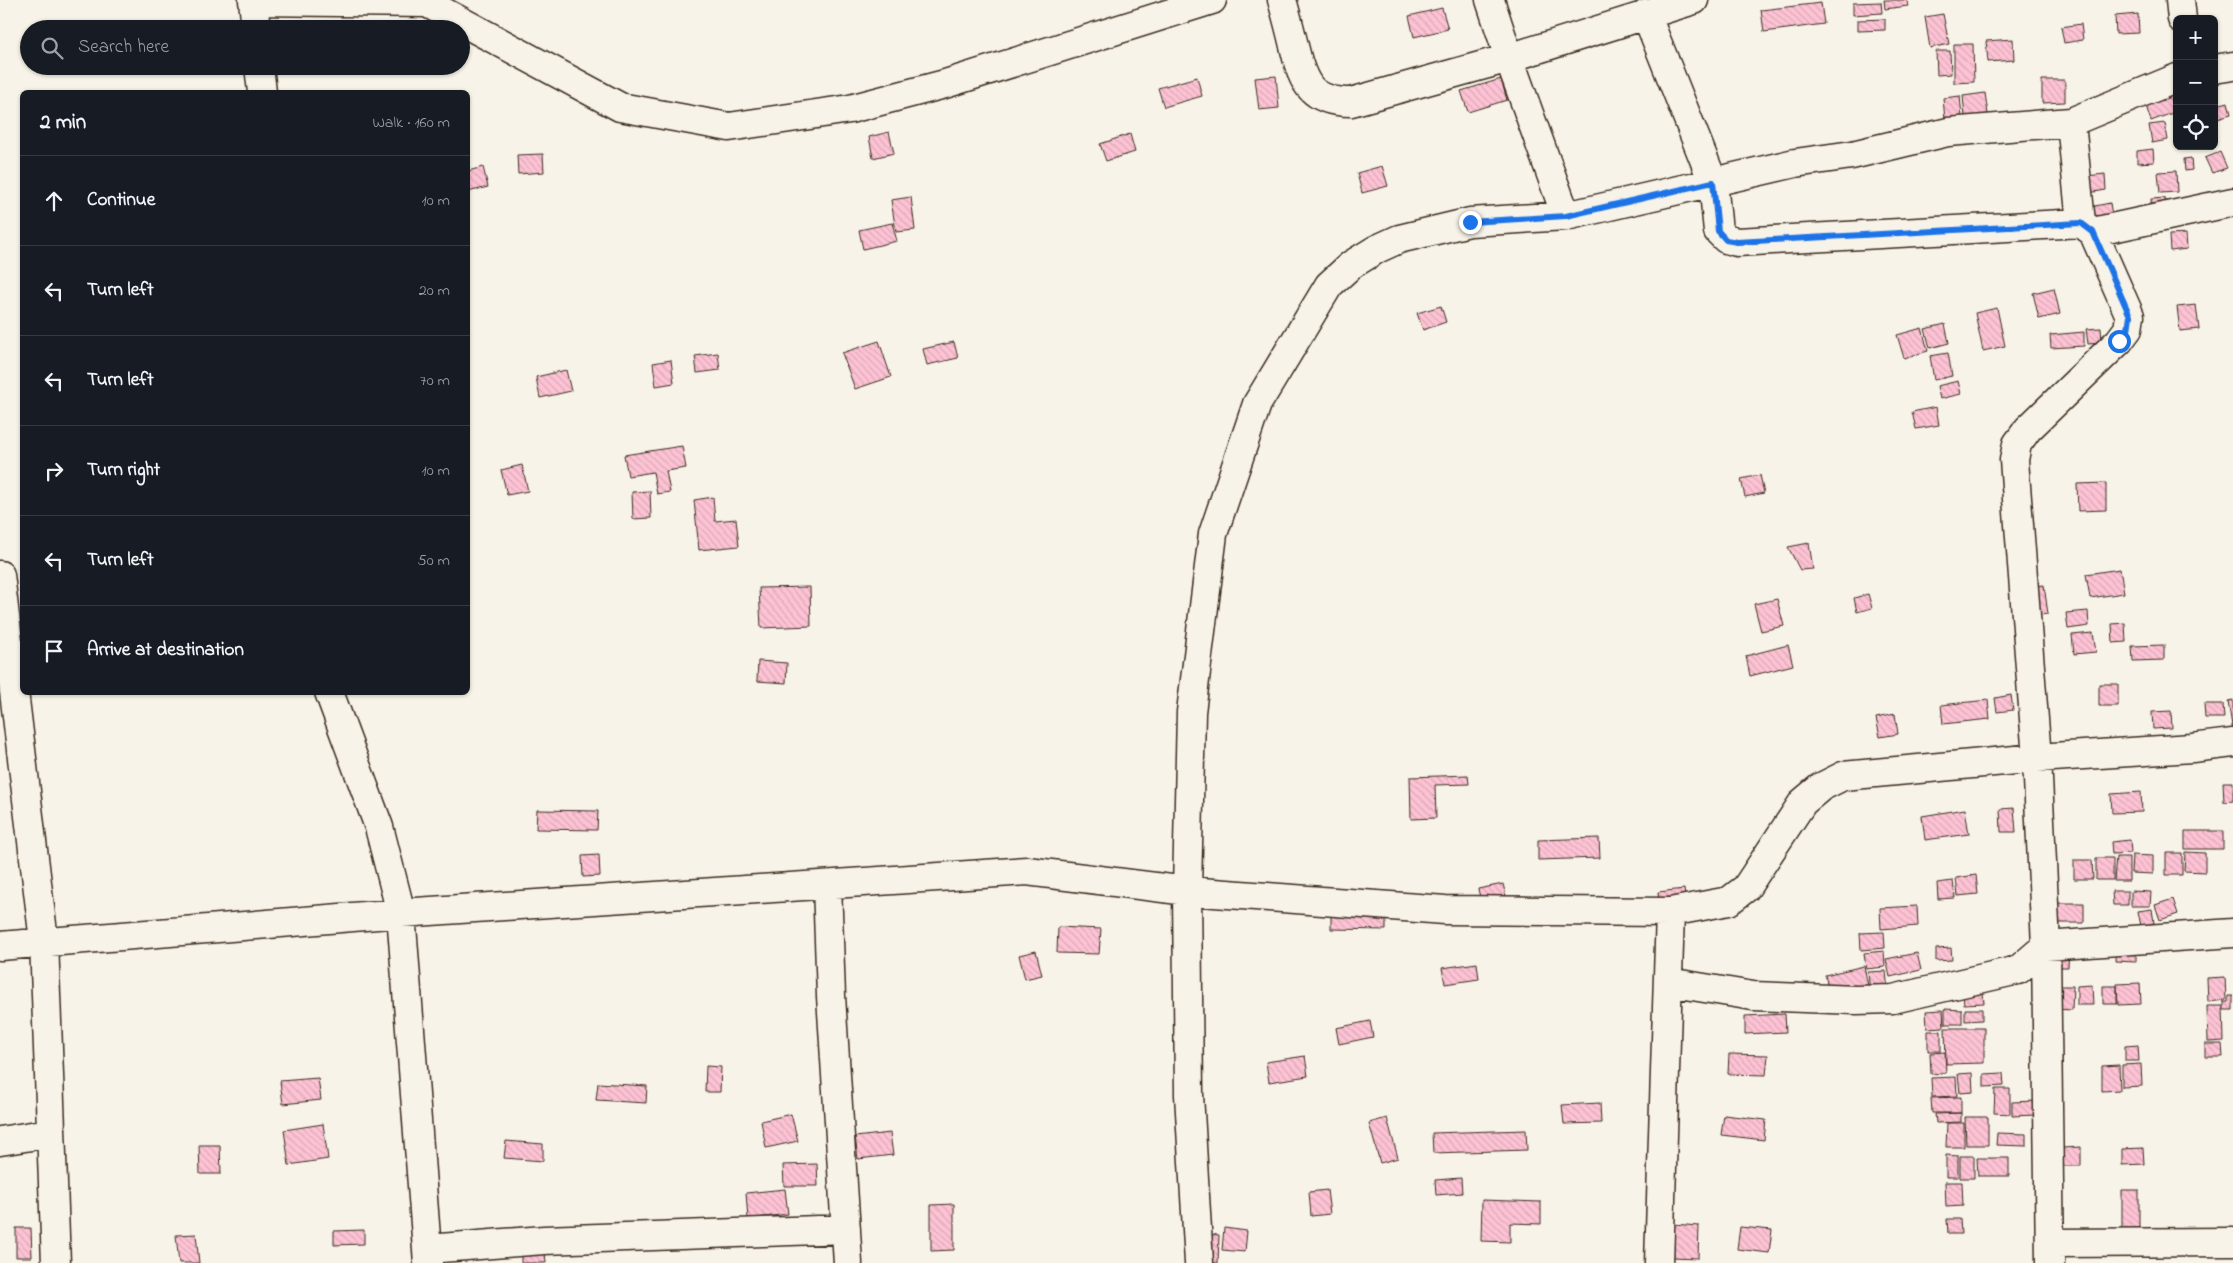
<!DOCTYPE html>
<html lang="en">
<head>
<meta charset="utf-8">
<style>
  body { margin:0; font-family:"Indie Flower",sans-serif; background:#20242c; color:#f1f3f6 }
  .controls { position:absolute; right:15px; top:15px; display:grid; overflow:hidden; border-radius:8px; box-shadow:0 1px 4px #0004 }
  .controls button { width:45px; height:45px; display:grid; place-items:center; padding:0; border:0; border-bottom:1px solid #363941; background:#171b24; color:#f1f3f6; font:25px sans-serif }
  .stop { position:absolute; width:15px; height:15px; margin:-11px; border:4px solid #1a73e8; border-radius:50%; background:#fff }
  .stop.end { background:#1a73e8; border-color:#fff; box-shadow:0 1px 5px #0008 }
  .list { margin:0; padding:0; list-style:none }
  h2 { display:flex; justify-content:space-between; align-items:center; height:65px; margin:0; padding:0 20px; font-size:21px }
  h2 small { font-size:16px; font-weight:400; color:#9ea1a6 }
  .list li { display:grid; grid-template-columns:32px 1fr auto; gap:15px; align-items:center; box-sizing:border-box; height:90px; padding:0 20px; border-top:1px solid #363941 }
  .list b { display:block; font-size:19px; white-space:nowrap }
  .list em { font-size:16px; font-style:normal; color:#9ea1a6 }
  .icon { flex:none; width:28px; height:28px; fill:none; stroke:currentColor; stroke-width:2; stroke-linecap:round; stroke-linejoin:round }
  .map { position:relative; flex:none; width:2233px; height:1263px; overflow:hidden }
  .search { position:absolute; background:#171b24; box-shadow:0 1px 4px #0004; left:20px; top:20px; width:450px; height:55px; display:flex; align-items:center; gap:12px; box-sizing:border-box; padding:0 18px; border-radius:28px; color:#9ea1a6; font-size:19px }
  .panel { position:absolute; background:#171b24; box-shadow:0 1px 4px #0004; left:20px; top:90px; width:450px; height:605px; border-radius:8px }
  .map>svg:first-child { display:block }
</style>
</head>
<body>
<div class="map">
<svg width="2233" height="1263" viewBox="0 0 2233 1263">
  <defs>
    <pattern id="building-back-hatch" width="6" height="6" patternUnits="userSpaceOnUse" patternTransform="scale(1.25)"><rect width="6" height="6" fill="#fdc3d5"/><path d="M-1 5l2 2M0 0l6 6M5-1l2 2" fill="none" stroke="#daa8b6"/></pattern>
  </defs>
  <rect width="100%" height="100%" fill="#f7f3e8"/>
  <filter id="ink" filterUnits="userSpaceOnUse"><feTurbulence type="fractalNoise" baseFrequency=".02" numOctaves="2"/><feDisplacementMap in="SourceGraphic" scale="10" xChannelSelector="R" yChannelSelector="G"/><feConvolveMatrix kernelMatrix="1 2 1 2 8 2 1 2 1" color-interpolation-filters="sRGB"/></filter>
  <g filter="url(#ink)">
    <path fill="url(#building-back-hatch)" stroke="#3b2a1e" d="M1884,0H1907L1908,6L1885,9Z
      M1881,2L1882,13L1853,15V3Z
      M1821,3L1824,24L1764,32L1761,10Z
      M1442,8L1448,29L1414,37L1409,16Z
      M1943,14L1949,44L1930,48L1925,17Z
      M2138,14L2139,33L2116,34L2115,16Z
      M1885,19V30L1858,31V20Z
      M2081,24L2083,40L2064,43L2061,27Z
      M2013,39L2014,60L1988,62L1986,41Z
      M1954,44H1973L1974,82L1954,83Z
      M1936,51H1950L1951,74L1937,75Z
      M1276,76L1279,108L1259,110L1255,78Z
      M1197,77L1202,96L1164,107L1158,88Z
      M1501,79L1507,100L1468,112L1461,91Z
      M2042,80H2065V102L2042,103Z
      M1985,93L1988,114L1965,117L1963,96Z
      M2169,95L2175,112L2151,121L2145,103Z
      M1960,96L1962,118L1945,120L1943,98Z
      M2228,102L2231,114L2214,119V106Z
      M2165,123L2168,140L2152,143L2149,125Z
      M889,132L894,153L873,158L869,137Z
      M1130,134L1135,152L1106,161L1100,144Z
      M2153,149L2154,162L2137,163V151Z
      M2220,152L2227,168L2212,173L2205,158Z
      M543,154L544,172L518,174L517,155Z
      M2191,158L2192,170L2185,171L2184,159Z
      M1382,166L1388,186L1362,193L1357,173Z
      M483,167L488,187L468,192V171Z
      M2176,171L2177,192L2160,193L2158,172Z
      M2105,174L2106,190L2088,193L2086,176Z
      M911,197L915,230L896,232L891,200Z
      M2165,198L2166,213L2152,214L2151,199Z
      M2110,203L2113,222L2093,225L2090,207Z
      M892,223L897,241L863,249L859,230Z
      M2186,234L2187,249L2170,251L2169,235Z
      M2054,288L2060,314L2039,319L2033,293Z
      M2196,305L2199,329L2180,331L2177,307Z
      M1441,306L1446,322L1423,330L1417,313Z
      M1997,308L2005,346L1983,351L1975,313Z
      M1945,324L1949,343L1930,348L1925,329Z
      M1922,328L1928,351L1904,358L1897,335Z
      M2101,328L2102,343L2088,344L2086,329Z
      M2084,332V346L2051,348L2050,335Z
      M879,341L891,377L855,389L842,353Z
      M954,342L958,358L927,365L923,349Z
      M718,353L720,370L697,373L695,356Z
      M1948,353L1952,376L1934,380L1930,356Z
      M671,360L674,383L656,386L653,363Z
      M566,370L571,391L540,398L536,377Z
      M1958,381L1961,394L1940,399L1937,386Z
      M1936,407L1939,425L1916,429L1912,412Z
      M682,446L686,468L666,471L670,492L657,494L653,472L628,476L624,455Z
      M522,465L528,491L507,495L501,470Z
      M1760,475L1764,493L1745,497L1741,479Z
      M2106,483V510L2078,511L2077,484Z
      M650,491L651,518L633,519L632,492Z
      M713,497L715,521L736,519L739,546L699,550L694,500Z
      M1809,543L1813,569L1800,570L1788,547Z
      M2120,569L2124,593L2090,598L2086,574Z
      M2044,585L2048,614L2032,616L2028,587Z
      M810,587L811,626L761,628L759,588Z
      M1868,594L1872,608L1857,612L1854,598Z
      M1777,599L1784,626L1761,631L1754,604Z
      M2088,611L2089,626L2068,629L2066,613Z
      M2125,623L2126,642L2113,643L2112,624Z
      M2093,633L2096,652L2074,654L2072,635Z
      M1788,645L1793,665L1750,676L1746,656Z
      M2164,645V660L2133,661L2132,646Z
      M758,661L787,663L786,683L757,681Z
      M2099,684H2118V706H2099Z
      M2011,695L2013,710L1997,712L1995,698Z
      M1988,700L1990,719L1943,724L1941,705Z
      M2233,700V732L2228,701Z
      M2204,704H2223L2224,718H2205Z
      M2171,711L2172,728L2153,729L2152,712Z
      M1895,714L1898,734L1880,737L1876,718Z
      M1468,775L1469,784L1435,785L1436,818L1411,819L1410,777Z
      M2223,782H2233V801L2224,802Z
      M2141,792L2142,812L2112,813L2111,794Z
      M2014,808L2016,832H2001L2000,809Z
      M1965,809L1969,834L1925,840L1922,816Z
      M537,810L598,811L597,830L536,829Z
      M2185,831H2223V849H2185Z
      M1599,838L1600,858L1538,860V840Z
      M2130,840L2131,853L2112,854L2111,842Z
      M2185,852L2205,853V872L2184,871Z
      M2166,853H2182V875H2166Z
      M599,855L600,876L583,877L582,856Z
      M2132,855L2153,856V874L2131,873Z
      M2116,857H2129V881H2114Z
      M2096,858H2113V880H2096Z
      M2074,860H2092L2093,879H2074Z
      M1976,875L1978,894L1958,896L1956,878Z
      M1953,881L1955,898L1938,899L1937,883Z
      M1503,884L1508,904L1483,910L1478,889Z
      M1684,889L1688,920L1661,923L1658,892Z
      M2112,891H2128V905H2113Z
      M2131,891L2151,892L2150,906H2131Z
      M2173,899L2178,914L2160,920L2155,905Z
      M2057,903H2084V923H2057Z
      M1331,905L1386,906V930L1331,929Z
      M1917,906L1918,926L1881,929L1880,908Z
      M2152,909L2154,923L2141,926L2138,911Z
      M1058,927L1101,929L1099,954L1057,953Z
      M1884,932L1885,948L1861,950L1860,933Z
      M2116,941L2136,942V962L2115,961Z
      M2069,947L2068,967H2049Z
      M1951,948L1952,960L1936,961V949Z
      M1036,951L1042,975L1025,979L1019,955Z
      M1884,951L1885,967L1866,969L1864,953Z
      M1917,953L1921,970L1890,977L1886,959Z
      M1477,963L1479,979L1445,984L1442,968Z
      M1864,966L1869,991L1831,999L1825,975Z
      M1886,971L1888,992L1870,993L1868,972Z
      M2225,977L2226,1000L2208,1002L2207,978Z
      M2140,983L2141,1004L2118,1005L2117,984Z
      M2092,985L2093,1005H2077V986Z
      M2055,986H2073L2072,1010L2054,1009Z
      M2103,986H2117V1004H2103Z
      M1983,993L1984,1003L1964,1004L1963,994Z
      M2228,996H2233V1010H2224V1002H2228Z
      M2207,1006H2223L2224,1041L2208,1042Z
      M1945,1009L1962,1010V1024H1945Z
      M1965,1009H1982V1020L1965,1021Z
      M1943,1010L1944,1027L1927,1028L1926,1011Z
      M1785,1014L1786,1032L1745,1034V1016Z
      M1370,1021L1373,1037L1339,1044L1336,1028Z
      M1945,1028H1984V1063L1946,1064Z
      M1928,1031H1941V1051H1928Z
      M2205,1044H2222L2223,1057H2205Z
      M2138,1045L2139,1061H2125V1046Z
      M1945,1052L1946,1073L1931,1074L1930,1053Z
      M1729,1054L1768,1055L1766,1075L1728,1074Z
      M1305,1056L1308,1076L1269,1082L1266,1062Z
      M2141,1064L2142,1086L2122,1087V1065Z
      M2119,1065L2120,1090L2102,1091V1066Z
      M706,1066L721,1067L720,1092H705Z
      M1972,1073L1973,1092L1960,1093L1958,1074Z
      M2003,1073L2004,1086L1984,1087V1074Z
      M1956,1077L1957,1096L1932,1097L1931,1078Z
      M318,1078L321,1100L283,1104L280,1081Z
      M598,1083L647,1086L646,1103L596,1100Z
      M1995,1089H2010V1114L1994,1113Z
      M1961,1097V1113H1932L1931,1098Z
      M2036,1101V1115L2012,1116V1102Z
      M1600,1103L1601,1123L1564,1124L1562,1105Z
      M1961,1113V1122L1936,1123L1935,1114Z
      M791,1114L798,1141L766,1148L761,1121Z
      M1724,1115L1766,1120L1764,1140L1721,1135Z
      M1965,1117H1988V1145H1966Z
      M1387,1118L1398,1158L1380,1163L1369,1123Z
      M1947,1123H1964V1147H1946Z
      M323,1124L328,1159L289,1165L284,1130Z
      M1526,1130L1527,1150L1433,1153L1432,1133Z
      M890,1133L893,1155L858,1159L855,1137Z
      M1997,1133L2026,1134V1146L1996,1145Z
      M506,1141L543,1144V1161L504,1158Z
      M199,1145H220L221,1174H200Z
      M2081,1147V1166H2063L2062,1148Z
      M2143,1148L2144,1164L2122,1165V1149Z
      M1946,1155L1958,1156V1177H1946Z
      M1960,1156H1974V1178H1960Z
      M1977,1158H2009V1176H1978Z
      M817,1164L818,1186H784L783,1165Z
      M1461,1178L1462,1193L1436,1195L1435,1180Z
      M1945,1182H1962L1963,1206L1946,1207Z
      M785,1189L788,1214L748,1219L746,1193Z
      M1327,1190L1330,1214L1311,1216L1309,1192Z
      M2122,1190H2139V1231H2122Z
      M1482,1200L1541,1202V1224L1510,1223V1242L1481,1241Z
      M954,1204V1250L931,1251V1205Z
      M1947,1219H1960L1961,1234H1948Z
      M1673,1224L1699,1226L1698,1258L1672,1257Z
      M1740,1227L1772,1230L1769,1253L1737,1249Z
      M16,1228H31L32,1257H16Z
      M1224,1228L1247,1231L1245,1252L1222,1250Z
      M364,1230V1244L334,1245V1231Z
      M196,1234L199,1263H179L176,1235Z
      M1204,1234L1219,1235L1218,1263H1203Z
      M545,1251L546,1263H521V1252Z"/>
    <g fill="none" stroke-linecap="round" stroke-linejoin="round">
      <defs>
        <path id="minor" d="M253,0L256,29
          M1282,0C1287,17 1291,33 1295,50C1303,84 1312,102 1351,102L1509,58L1694,0
          M1490,0L1509,58L1566,216
          M2180,0L2182,19
          M253,1L427,3L620,107L729,127L850,109L945,84L1212,0
          M1646,14L1713,182L1718,231L1726,239L1737,242L2081,223L2093,232L2233,202
          M259,66L262,92
          M2214,69L2233,66
          M2071,122L2081,223
          M0,575L44,941L56,1263
          M329,692L379,827L401,913L428,1263
          M827,885L831,996L848,1263
          M0,946L401,913L1027,871L1187,891L1445,910L1670,912L1729,901L1746,888L1803,802L1821,787L1843,776L2037,758L2192,748L2233,743
          M1668,982L1753,996L1856,1000L1893,999L2018,970L2046,946L2233,933
          M0,1141L50,1133
          M2050,1243L2233,1242
          M427,1249L544,1240L846,1229
          M1199,1263L1189,1095L1187,891L1191,712L1213,534L1257,404L1329,285L1351,265L1377,249L1399,239L1470,222L1566,216L1795,163L1852,155L1948,132L2071,122L2177,78
          M1659,1263L1670,912
          M2050,1263L2046,946L2037,758L2014,460L2017,444L2028,429L2119,341L2128,329L2130,316L2093,232"/>
      </defs>
      <use href="#minor" stroke="#3b2a1e" stroke-width="31"/>
      <use href="#minor" stroke="#f7f3e8" stroke-width="28"/>
    </g>
  </g>
  <g fill="none" stroke-linecap="round" stroke-linejoin="round" filter="url(#ink)">
    <path stroke="#1a73e8" stroke-width="6" d="M1470,222L1566,216L1713,182L1718,231L1726,240L1737,242L2081,223L2093,232L2130,316L2128,330L2119,341"/>
  </g>
</svg>
<div class="controls">
<button>+</button>
<button>−</button>
<button><svg class="icon" aria-label="locate" viewBox="0 0 24 24"><circle cx="12" cy="12" r="6"/><path d="M12 2v4M12 18v4M2 12h4M18 12h4"/></svg></button>
</div>
<div class="stop" style="left:2119px;top:341px"></div>
<div class="stop end" style="left:1470px;top:222px"></div>
<div class="search"><svg class="icon" aria-label="search" viewBox="0 0 24 24"><circle cx="10" cy="10" r="6"/><path d="M15 15l6 6"/></svg>Search here</div>
<section class="panel">
<h2>2 min<small>Walk · 160 m</small></h2>
<ul class="list">
<li><svg class="icon" aria-label="ahead" viewBox="0 0 24 24"><path d="M12 20V5M6 11l6-6 6 6"/></svg><div><b>Continue</b></div><em>10 m</em></li>
<li><svg class="icon" aria-label="left" viewBox="0 0 24 24"><path d="M17 20v-9H6M10 6l-5 5 5 5"/></svg><div><b>Turn left</b></div><em>20 m</em></li>
<li><svg class="icon" aria-label="left" viewBox="0 0 24 24"><path d="M17 20v-9H6M10 6l-5 5 5 5"/></svg><div><b>Turn left</b></div><em>70 m</em></li>
<li><svg class="icon" aria-label="right" viewBox="0 0 24 24"><path d="M7 20v-9h11M14 6l5 5-5 5"/></svg><div><b>Turn right</b></div><em>10 m</em></li>
<li><svg class="icon" aria-label="left" viewBox="0 0 24 24"><path d="M17 20v-9H6M10 6l-5 5 5 5"/></svg><div><b>Turn left</b></div><em>50 m</em></li>
<li><svg class="icon" aria-label="arrive" viewBox="0 0 24 24"><path d="M6 21V4h12l-3 4 3 4H6"/></svg><div><b>Arrive at destination</b></div></li>
</ul>
</section>
</div>
</body>
</html>
